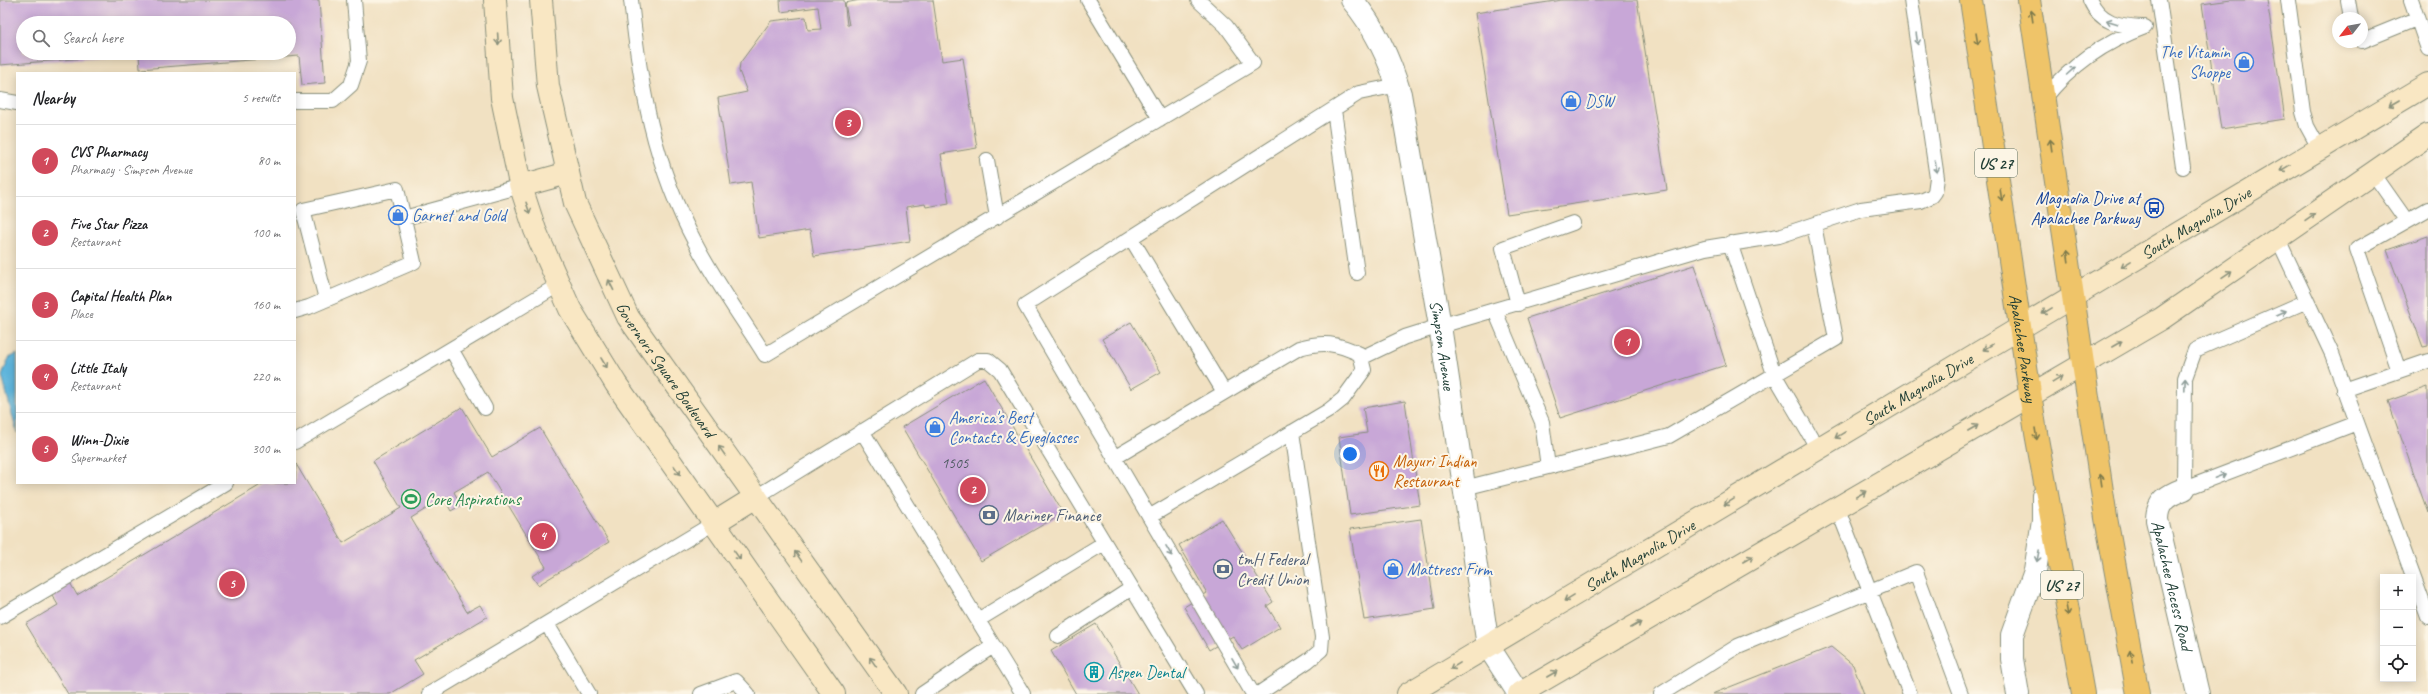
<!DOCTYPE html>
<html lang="en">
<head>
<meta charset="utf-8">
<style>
  body { margin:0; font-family:Caveat,sans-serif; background:#f2f2f2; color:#202124 }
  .controls { position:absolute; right:12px; bottom:12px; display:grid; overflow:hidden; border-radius:0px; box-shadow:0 2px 10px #0003 }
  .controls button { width:36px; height:36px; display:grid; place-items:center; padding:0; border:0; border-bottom:1px solid #e0e0e0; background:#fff; color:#202124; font:20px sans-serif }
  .compass { position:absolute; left:2332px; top:12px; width:36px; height:36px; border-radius:50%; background:#fff; box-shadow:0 2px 10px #0003; rotate:239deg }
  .you { position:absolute; left:1350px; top:454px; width:14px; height:14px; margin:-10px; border:3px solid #fff; border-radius:50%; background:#1a73e8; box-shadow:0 0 0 6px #1a73e833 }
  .badge { display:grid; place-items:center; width:26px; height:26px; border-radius:50%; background:#d1495b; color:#fff; font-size:13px; font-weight:700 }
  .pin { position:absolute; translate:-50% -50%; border:2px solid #fff; box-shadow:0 1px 4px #0006 }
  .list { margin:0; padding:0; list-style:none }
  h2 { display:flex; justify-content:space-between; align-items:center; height:52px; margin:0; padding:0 16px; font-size:17px }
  h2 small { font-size:13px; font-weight:400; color:#757577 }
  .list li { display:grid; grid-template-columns:26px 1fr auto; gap:12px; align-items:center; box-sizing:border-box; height:72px; padding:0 16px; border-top:1px solid #e0e0e0 }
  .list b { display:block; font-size:15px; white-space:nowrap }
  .list p { margin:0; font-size:13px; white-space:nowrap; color:#757577 }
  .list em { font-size:13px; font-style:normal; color:#757577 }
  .icon { flex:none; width:22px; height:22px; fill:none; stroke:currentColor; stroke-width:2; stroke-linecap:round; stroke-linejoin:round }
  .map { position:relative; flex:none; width:2428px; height:694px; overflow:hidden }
  .search { position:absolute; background:#fff; box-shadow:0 2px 10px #0003; left:16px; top:16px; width:280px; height:44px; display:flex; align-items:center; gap:10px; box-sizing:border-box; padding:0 14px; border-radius:22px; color:#757577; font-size:15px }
  .panel { position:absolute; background:#fff; box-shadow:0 2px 10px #0003; left:16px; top:72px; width:280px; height:412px; border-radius:0px }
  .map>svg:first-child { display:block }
</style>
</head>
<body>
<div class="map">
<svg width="2428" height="694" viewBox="0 0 2428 694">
  <rect width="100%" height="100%" fill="#fcf5e5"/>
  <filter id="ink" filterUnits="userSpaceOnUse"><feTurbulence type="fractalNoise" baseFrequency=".025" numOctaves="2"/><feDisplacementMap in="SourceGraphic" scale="8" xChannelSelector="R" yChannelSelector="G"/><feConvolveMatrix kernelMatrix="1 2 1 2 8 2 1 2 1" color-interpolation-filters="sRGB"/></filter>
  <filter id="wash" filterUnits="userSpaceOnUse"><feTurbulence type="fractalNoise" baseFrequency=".012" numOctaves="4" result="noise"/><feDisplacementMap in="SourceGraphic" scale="16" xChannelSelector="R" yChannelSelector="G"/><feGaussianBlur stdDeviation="0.9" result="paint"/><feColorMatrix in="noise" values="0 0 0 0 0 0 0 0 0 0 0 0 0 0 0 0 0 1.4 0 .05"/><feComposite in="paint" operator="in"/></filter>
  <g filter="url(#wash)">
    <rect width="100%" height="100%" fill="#f1e1c2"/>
    <path fill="#5fb5dc" stroke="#3f7988" d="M17,354V433L2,376L9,358Z"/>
    <g id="blocks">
      <path fill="#c8a7d7" d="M0,0H319L325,83L302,85L299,56L140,69L139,53H289V23H23V53L135,54L0,65Z
        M780,0H844L847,25H849L845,3L860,0H933L942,61L963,58L977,148L941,154L949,203L926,207L925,204L906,207L910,241L814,256L810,230L759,238L751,182L731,185L718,98L747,92L739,71L740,63L771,21L806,17L808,30L821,29L818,7L781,12Z
        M1562,0H1637L1667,190L1507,214L1475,13Z
        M2231,0H2267L2285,119L2221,129L2202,4Z
        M2428,236V346L2423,347L2387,250Z
        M1694,265L1726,365L1560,418L1527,318Z
        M1131,322L1161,372L1131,389L1102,339Z
        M984,378L1063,513L981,561L902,427Z
        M2428,387V513L2388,401Z
        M1405,401L1420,505L1350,515L1339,437L1367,433L1363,408Z
        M462,407L492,457L540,428L609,542L538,585L532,576L546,567L488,472L454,492L461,505L451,511L444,498L411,518L467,612L480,605L487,617L414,660L423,674L390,694H68L26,624L58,605L49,590L68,579L77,595L264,483H295L296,464L343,543L401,508L373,461Z
        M1222,519L1273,602L1267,606L1280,627L1242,650L1233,636L1209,650L1184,607L1207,593L1179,545Z
        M1421,519L1435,609L1364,620L1350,529Z
        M1096,624L1138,694H1076L1051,651Z
        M1831,647L1853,665L1864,694H1712Z"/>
    </g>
  </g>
  <g filter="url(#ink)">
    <use href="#blocks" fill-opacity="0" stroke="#888f7b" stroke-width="1"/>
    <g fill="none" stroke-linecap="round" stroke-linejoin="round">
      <defs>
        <path id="lane" d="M631,0C640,87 654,166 696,244C716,283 742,318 765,355L1253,63L1226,26L1198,0
          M1088,0L1160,119
          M2090,0C2100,23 2119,26 2142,27
          M2159,0L2183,167
          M2288,0L2303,112L2307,126L2319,148
          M2348,0L2351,18
          M2411,0L2428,49
          M2362,41L2416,19
          M2044,99C2071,65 2104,42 2145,27
          M0,100L17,103
          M295,101H333L351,85L359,61L354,0
          M1334,110L1357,273
          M987,160L997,217
          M2373,173L2406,220
          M404,218L521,186
          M1131,238L1224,392
          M2278,239L2332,354L2428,617
          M1730,243L1774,374L1818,449
          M2307,301L2195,350L2185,378L2184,489L2357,423
          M1518,304L1503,248L1573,223
          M295,311L309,307L414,262L397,189L303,210L326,299
          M451,349L485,408
          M1361,358L1405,337L1440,326L1705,248L1779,236L1861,209L1921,201L1932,196L1935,192L1937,178L1911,0
          M2399,371L2357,249L2428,209
          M2344,390L2428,361
          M862,431L1023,694
          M295,442L560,284
          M1114,458L1299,348C1324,341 1336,343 1360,354L1364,370L1343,399L1328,411L1149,517
          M1548,467L1669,436L1836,339L1814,225
          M1464,488L1548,467L1542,422L1495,311
          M756,497L978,360H988L1000,370L1196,694
          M1837,507L1910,694
          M0,617L226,483
          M978,620L1104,543
          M547,624L589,694
          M1058,636L1132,588
          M429,694L714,523
          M701,694L736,681L748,694
          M922,694L993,646
          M1253,694L1025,305L1359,93L1398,85
          M1258,694L1308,661L1321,650L1322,637L1292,432
          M1661,694L1738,646L1916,572L1961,694"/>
        <g id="street">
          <path id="s1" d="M1352,0C1375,27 1390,60 1400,94L1440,326L1488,646L1519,694"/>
          <path id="s2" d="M2184,489C2168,495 2157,501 2157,520L2198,694"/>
          <path d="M2018,694L2012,659V635L2035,571L2043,520V496"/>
        </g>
        <g id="secondary">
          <path d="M495,0L502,98L520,184L535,230L570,309L616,384L834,694"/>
          <path id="s3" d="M541,0L548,86L575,203L628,317L896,694"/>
          <path d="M521,186L568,173"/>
          <path d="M714,523L756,497"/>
          <path id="s4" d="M1408,694L2428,84"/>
          <path d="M1519,694L2161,319L2428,135"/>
        </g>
        <g id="primary">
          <path id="s5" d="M1971,0L2036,433L2083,694"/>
          <path d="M2029,0L2106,518L2138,694"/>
        </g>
      </defs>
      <use href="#lane" stroke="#888f7b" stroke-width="16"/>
      <use href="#street" stroke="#888f7b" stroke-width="24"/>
      <use href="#secondary" stroke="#888f7b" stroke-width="24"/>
      <use href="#primary" stroke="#888f7b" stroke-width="24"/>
      <use href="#lane" stroke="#fff" stroke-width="14"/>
      <use href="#street" stroke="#fff" stroke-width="22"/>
      <use href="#secondary" stroke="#f9e7c3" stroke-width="22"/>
      <use href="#primary" stroke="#efc469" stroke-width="22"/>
    </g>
    <defs><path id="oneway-shaft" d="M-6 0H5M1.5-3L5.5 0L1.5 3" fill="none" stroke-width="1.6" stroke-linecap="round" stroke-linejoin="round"/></defs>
    <g stroke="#7d7a4c">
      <use href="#oneway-shaft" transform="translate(2032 16) rotate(-98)"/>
      <use href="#oneway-shaft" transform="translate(1977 39) rotate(81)"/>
      <use href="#oneway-shaft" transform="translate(2051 145) rotate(-98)"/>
      <use href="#oneway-shaft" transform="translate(2001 195) rotate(81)"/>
      <use href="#oneway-shaft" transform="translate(2068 256) rotate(-98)"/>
      <use href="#oneway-shaft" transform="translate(2036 434) rotate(81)"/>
      <use href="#oneway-shaft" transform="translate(2101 480) rotate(-98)"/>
      <use href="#oneway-shaft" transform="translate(2067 610) rotate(80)"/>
      <use href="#oneway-shaft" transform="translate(2131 656) rotate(-101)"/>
    </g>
    <g stroke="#8f9e9a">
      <use href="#oneway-shaft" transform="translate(2112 22) rotate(-162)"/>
      <use href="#oneway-shaft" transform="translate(1917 39) rotate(82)"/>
      <use href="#oneway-shaft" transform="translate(2071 71) rotate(-42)"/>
      <use href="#oneway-shaft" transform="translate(1936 167) rotate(82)"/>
      <use href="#oneway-shaft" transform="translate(2281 313) rotate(-24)"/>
      <use href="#oneway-shaft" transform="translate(2185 384) rotate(-88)"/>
      <use href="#oneway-shaft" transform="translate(2220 476) rotate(-21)"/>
      <use href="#oneway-shaft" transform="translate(1169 551) rotate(60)"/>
      <use href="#oneway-shaft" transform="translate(2038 556) rotate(101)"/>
      <use href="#oneway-shaft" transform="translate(1235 663) rotate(60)"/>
    </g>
    <g stroke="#8c927c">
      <use href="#oneway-shaft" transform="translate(498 39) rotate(86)"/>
      <use href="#oneway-shaft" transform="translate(2394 103) rotate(150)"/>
      <use href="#oneway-shaft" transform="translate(2285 168) rotate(149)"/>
      <use href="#oneway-shaft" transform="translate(528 208) rotate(71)"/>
      <use href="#oneway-shaft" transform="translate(2310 217) rotate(-35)"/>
      <use href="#oneway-shaft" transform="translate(2126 264) rotate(149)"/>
      <use href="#oneway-shaft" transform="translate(2227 274) rotate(-34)"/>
      <use href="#oneway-shaft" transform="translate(611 285) rotate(-116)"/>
      <use href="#oneway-shaft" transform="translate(2047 311) rotate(149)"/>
      <use href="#oneway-shaft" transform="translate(2117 344) rotate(-30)"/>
      <use href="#oneway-shaft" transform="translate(1988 347) rotate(149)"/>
      <use href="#oneway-shaft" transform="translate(604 363) rotate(59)"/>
      <use href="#oneway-shaft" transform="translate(2057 379) rotate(-31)"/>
      <use href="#oneway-shaft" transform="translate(1973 428) rotate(-30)"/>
      <use href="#oneway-shaft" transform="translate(1840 435) rotate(149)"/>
      <use href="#oneway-shaft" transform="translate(722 451) rotate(-125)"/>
      <use href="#oneway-shaft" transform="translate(677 470) rotate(55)"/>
      <use href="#oneway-shaft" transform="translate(1861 494) rotate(-30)"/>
      <use href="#oneway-shaft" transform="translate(1729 502) rotate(149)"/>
      <use href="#oneway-shaft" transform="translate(737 555) rotate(55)"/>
      <use href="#oneway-shaft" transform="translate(798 556) rotate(-125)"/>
      <use href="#oneway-shaft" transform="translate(1748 559) rotate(-30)"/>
      <use href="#oneway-shaft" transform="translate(1569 598) rotate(149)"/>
      <use href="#oneway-shaft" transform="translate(1636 625) rotate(-30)"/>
      <use href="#oneway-shaft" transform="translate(873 662) rotate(-125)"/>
      <use href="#oneway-shaft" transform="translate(1455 666) rotate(149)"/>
      <use href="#oneway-shaft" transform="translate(1552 674) rotate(-30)"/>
    </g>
  </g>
  <defs>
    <symbol id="shop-ring" viewBox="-11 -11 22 22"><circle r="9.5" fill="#fcf5e5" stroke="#3f7fe0" stroke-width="1.5"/><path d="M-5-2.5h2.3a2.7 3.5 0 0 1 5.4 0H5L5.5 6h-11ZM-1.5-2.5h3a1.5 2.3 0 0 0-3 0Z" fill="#3f7fe0"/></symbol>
    <symbol id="bus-ring" viewBox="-11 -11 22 22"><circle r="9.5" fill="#fcf5e5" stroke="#1a4fb4" stroke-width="1.5"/><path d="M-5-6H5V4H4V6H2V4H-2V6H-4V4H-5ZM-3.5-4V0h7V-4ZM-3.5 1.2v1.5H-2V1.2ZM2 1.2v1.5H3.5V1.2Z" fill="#1a4fb4"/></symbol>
    <symbol id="restaurant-ring" viewBox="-11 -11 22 22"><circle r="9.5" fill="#fcf5e5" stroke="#e8710a" stroke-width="1.5"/><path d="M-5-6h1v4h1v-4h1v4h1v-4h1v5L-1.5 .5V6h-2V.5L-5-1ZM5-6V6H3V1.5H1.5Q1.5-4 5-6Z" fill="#e8710a"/></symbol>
    <symbol id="stadium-ring" viewBox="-11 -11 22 22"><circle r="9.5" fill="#fcf5e5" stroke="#2e9e5b" stroke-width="1.5"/><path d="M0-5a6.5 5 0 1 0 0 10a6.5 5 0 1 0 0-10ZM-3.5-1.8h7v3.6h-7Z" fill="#2e9e5b"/></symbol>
    <symbol id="bank-ring" viewBox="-11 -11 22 22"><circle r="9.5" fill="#fcf5e5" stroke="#5c6f8a" stroke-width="1.5"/><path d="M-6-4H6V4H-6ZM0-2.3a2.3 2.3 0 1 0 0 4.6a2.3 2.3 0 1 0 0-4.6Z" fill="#5c6f8a"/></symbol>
    <symbol id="building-ring" viewBox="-11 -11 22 22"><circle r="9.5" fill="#fcf5e5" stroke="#0f9aa8" stroke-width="1.5"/><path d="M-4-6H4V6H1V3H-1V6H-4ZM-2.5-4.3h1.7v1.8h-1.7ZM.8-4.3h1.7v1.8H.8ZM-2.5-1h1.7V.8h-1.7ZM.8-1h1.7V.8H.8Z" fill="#0f9aa8"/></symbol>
  </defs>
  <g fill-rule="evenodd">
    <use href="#shop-ring" x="2233" y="51" width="22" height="22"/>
    <use href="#shop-ring" x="1560" y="90" width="22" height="22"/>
    <use href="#bus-ring" x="2143" y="197" width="22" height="22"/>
    <use href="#shop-ring" x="387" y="204" width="22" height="22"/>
    <use href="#shop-ring" x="924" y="416" width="22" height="22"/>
    <use href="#restaurant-ring" x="1368" y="460" width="22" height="22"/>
    <use href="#stadium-ring" x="400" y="488" width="22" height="22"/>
    <use href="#bank-ring" x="978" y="504" width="22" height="22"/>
    <use href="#bank-ring" x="1212" y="558" width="22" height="22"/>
    <use href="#shop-ring" x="1382" y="558" width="22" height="22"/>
    <use href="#building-ring" x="1083" y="661" width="22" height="22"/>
  </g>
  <g text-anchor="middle" stroke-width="4" stroke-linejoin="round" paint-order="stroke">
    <g font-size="15" fill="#49585d">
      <text x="955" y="468">1505</text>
    </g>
    <g fill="#fcf5e5" stroke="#617469" stroke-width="1">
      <rect x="1975" y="149" width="42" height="28" rx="3"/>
      <rect x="2041" y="571" width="42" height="28" rx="3"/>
    </g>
    <g font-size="16" font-weight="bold" fill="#1f3d34">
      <text x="1996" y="169">US 27</text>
      <text x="2062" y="591">US 27</text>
    </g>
    <g font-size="17" fill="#366cbe" stroke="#fcf5e5" text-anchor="start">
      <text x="2230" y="58" text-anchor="end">The Vitamin<tspan x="2230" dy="20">Shoppe</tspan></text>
      <text x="1585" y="107">DSW</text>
      <text x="412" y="221">Garnet and Gold</text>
      <text x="949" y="423">America's Best<tspan x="949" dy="20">Contacts &amp; Eyeglasses</tspan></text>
      <text x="1407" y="575">Mattress Firm</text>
    </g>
    <g font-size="17" fill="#164399" stroke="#fcf5e5" text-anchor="end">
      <text x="2140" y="204">Magnolia Drive at<tspan x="2140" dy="20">Apalachee Parkway</tspan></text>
    </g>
    <g font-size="17" fill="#1f3d34" stroke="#fcf5e5">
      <text dy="6" stroke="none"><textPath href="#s4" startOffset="918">South Magnolia Drive</textPath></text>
      <text dy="6" stroke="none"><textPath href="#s1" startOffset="361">Simpson Avenue</textPath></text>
      <text dy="6" stroke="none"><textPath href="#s5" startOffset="352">Apalachee Parkway</textPath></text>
      <text dy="6" stroke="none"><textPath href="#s3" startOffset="397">Governors Square Boulevard</textPath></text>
      <text dy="6" stroke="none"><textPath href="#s4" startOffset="594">South Magnolia Drive</textPath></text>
      <text dy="6" stroke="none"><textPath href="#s4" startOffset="270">South Magnolia Drive</textPath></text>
      <text dy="6" stroke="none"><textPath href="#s2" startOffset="112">Apalachee Access Road</textPath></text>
    </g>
    <g font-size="17" fill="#c56008" stroke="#fcf5e5" text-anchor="start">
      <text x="1393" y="467">Mayuri Indian<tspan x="1393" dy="20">Restaurant</tspan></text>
    </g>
    <g font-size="17" fill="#27864d" stroke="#fcf5e5" text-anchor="start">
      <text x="425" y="505">Core Aspirations</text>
    </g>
    <g font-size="17" fill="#4e5e75" stroke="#fcf5e5" text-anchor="start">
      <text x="1003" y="521">Mariner Finance</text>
      <text x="1237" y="565">tmH Federal<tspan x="1237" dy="20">Credit Union</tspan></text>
    </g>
    <g font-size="17" fill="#0d838f" stroke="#fcf5e5" text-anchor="start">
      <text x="1108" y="678">Aspen Dental</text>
    </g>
  </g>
</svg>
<div class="controls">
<button>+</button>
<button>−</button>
<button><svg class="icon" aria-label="locate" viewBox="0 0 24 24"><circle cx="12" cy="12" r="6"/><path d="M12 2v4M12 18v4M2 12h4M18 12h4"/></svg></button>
</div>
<svg class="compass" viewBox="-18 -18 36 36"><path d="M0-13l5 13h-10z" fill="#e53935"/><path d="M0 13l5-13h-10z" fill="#757577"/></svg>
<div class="you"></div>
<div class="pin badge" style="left:1627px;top:342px">1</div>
<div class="pin badge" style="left:973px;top:490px">2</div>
<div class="pin badge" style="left:848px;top:123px">3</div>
<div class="pin badge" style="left:543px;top:536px">4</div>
<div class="pin badge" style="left:232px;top:584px">5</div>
<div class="search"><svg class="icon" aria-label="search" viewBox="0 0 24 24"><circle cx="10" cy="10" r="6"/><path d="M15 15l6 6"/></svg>Search here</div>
<section class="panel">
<h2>Nearby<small>5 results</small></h2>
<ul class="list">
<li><span class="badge">1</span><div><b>CVS Pharmacy</b><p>Pharmacy · Simpson Avenue</p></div><em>80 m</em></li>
<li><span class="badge">2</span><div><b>Five Star Pizza</b><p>Restaurant</p></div><em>100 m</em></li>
<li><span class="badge">3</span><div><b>Capital Health Plan</b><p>Place</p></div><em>160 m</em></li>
<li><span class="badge">4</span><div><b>Little Italy</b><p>Restaurant</p></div><em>220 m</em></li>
<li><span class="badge">5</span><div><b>Winn-Dixie</b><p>Supermarket</p></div><em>300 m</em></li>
</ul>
</section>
</div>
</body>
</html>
